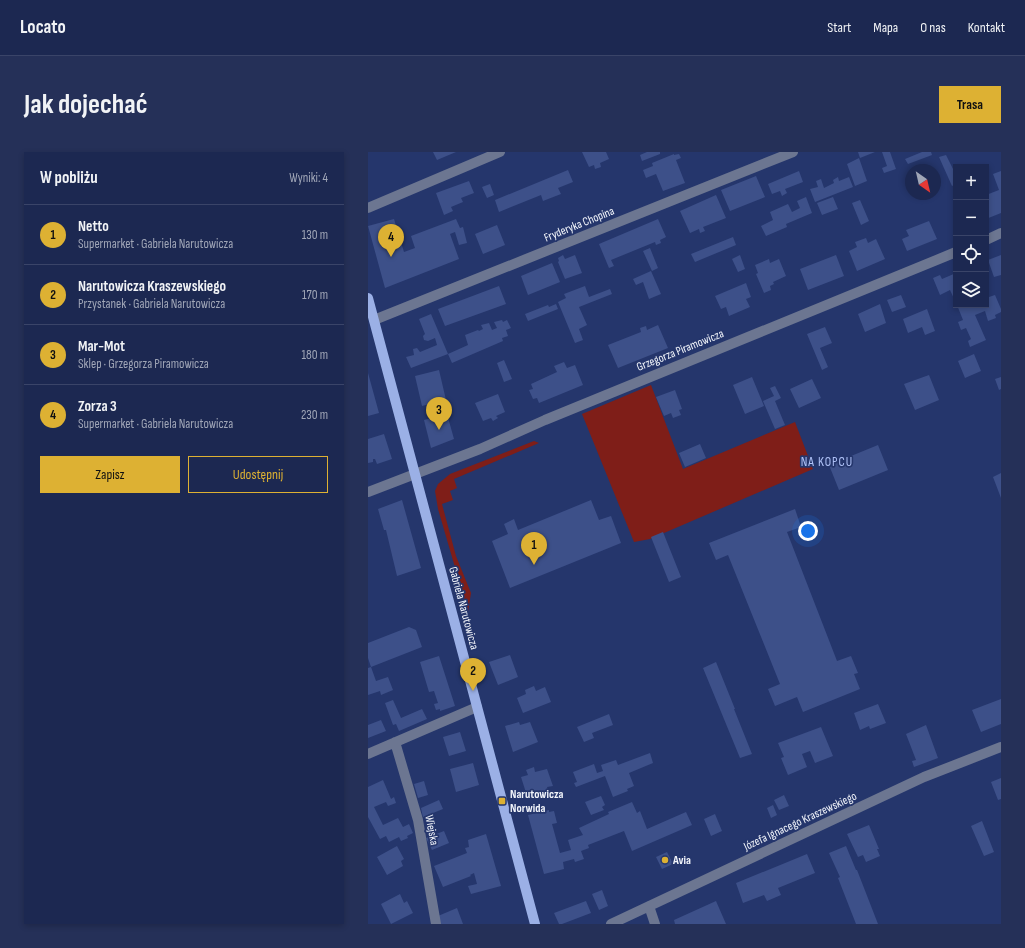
<!DOCTYPE html>
<html lang="pl">
<head>
<meta charset="utf-8">
<style>
  body { margin:0; font-family:"Sofia Sans Condensed",sans-serif; background:#253058; color:#f1f3f6 }
  .controls { position:absolute; right:12px; top:12px; display:grid; overflow:hidden; border-radius:0px; box-shadow:0 2px 6px #0003 }
  .controls button { width:36px; height:36px; display:grid; place-items:center; padding:0; border:0; border-bottom:1px solid #3a4468; background:#1c2851; color:#f1f3f6; font:20px sans-serif }
  .compass { position:absolute; left:537px; top:12px; width:36px; height:36px; border-radius:50%; background:#1c2851; box-shadow:0 2px 6px #0003; rotate:146deg }
  .you { position:absolute; left:440px; top:379px; width:14px; height:14px; margin:-10px; border:3px solid #fff; border-radius:50%; background:#1a73e8; box-shadow:0 0 0 6px #1a73e833 }
  .badge { display:grid; place-items:center; width:26px; height:26px; border-radius:50%; background:#ddb133; color:#111; font-size:13px; font-weight:700 }
  .pin { position:absolute; translate:-50% -33px; filter:drop-shadow(0 1px 2px #0008) }
  .pin::after { content:''; position:absolute; top:21px; width:14px; height:12px; background:inherit; clip-path:polygon(0 0,100% 0,50% 100%) }
  .list { margin:0; padding:0; list-style:none }
  h2 { display:flex; justify-content:space-between; align-items:center; height:52px; margin:0; padding:0 16px; font-size:17px }
  h2 small { font-size:13px; font-weight:400; color:#a0a6b7 }
  .list li { display:grid; grid-template-columns:26px 1fr auto; gap:12px; align-items:center; box-sizing:border-box; height:60px; padding:0 16px; border-top:1px solid #3a4468 }
  .list b { display:block; font-size:15px; white-space:nowrap }
  .list p { margin:0; font-size:13px; white-space:nowrap; color:#a0a6b7 }
  .list em { font-size:13px; font-style:normal; color:#a0a6b7 }
  .actions { display:flex; gap:8px; padding:12px 16px }
  .actions a { flex:1; padding:9px 0; border:1px solid #ddb133; border-radius:0px; text-align:center; font-size:14px; color:#ddb133 }
  .actions .main { background:#ddb133; color:#111 }
  .icon { flex:none; width:22px; height:22px; fill:none; stroke:currentColor; stroke-width:2; stroke-linecap:round; stroke-linejoin:round }
  .map { position:relative; flex:none; width:633px; height:772px; overflow:hidden; border-radius:0px }
  header { display:flex; align-items:center; gap:24px; box-sizing:border-box; height:56px; padding:0 20px; background:#1c2851; border-bottom:1px solid #3a4468 }
  header strong { font-size:19px }
  nav { display:flex; gap:22px; margin-inline-start:auto; font-size:14px }
  .intro { display:flex; align-items:center; justify-content:space-between; box-sizing:border-box; height:96px; padding:0 24px }
  h1 { margin:0; font-size:28px }
  .button { padding:10px 18px; border-radius:0px; background:#ddb133; color:#111; font-size:14px; font-weight:700 }
  main { display:flex; gap:24px; padding:0 24px }
  aside { flex:1; background:#1c2851; border-radius:0px; box-shadow:0 2px 6px #0003 }
  .map>svg:first-child { display:block }
</style>
</head>
<body>
<header>
<strong>Locato</strong>
<nav><a>Start</a><a>Mapa</a><a>O nas</a><a>Kontakt</a></nav>
</header>
<div class="intro"><h1>Jak dojechać</h1><a class="button">Trasa</a></div>
<main>
<aside>
<h2>W pobliżu<small>Wyniki: 4</small></h2>
<ul class="list">
<li><span class="badge">1</span><div><b>Netto</b><p>Supermarket · Gabriela Narutowicza</p></div><em>130 m</em></li>
<li><span class="badge">2</span><div><b>Narutowicza Kraszewskiego</b><p>Przystanek · Gabriela Narutowicza</p></div><em>170 m</em></li>
<li><span class="badge">3</span><div><b>Mar-Mot</b><p>Sklep · Grzegorza Piramowicza</p></div><em>180 m</em></li>
<li><span class="badge">4</span><div><b>Zorza 3</b><p>Supermarket · Gabriela Narutowicza</p></div><em>230 m</em></li>
</ul>
<div class="actions"><a class="main">Zapisz</a><a>Udostępnij</a></div>
</aside>
<div class="map">
<svg width="633" height="772" viewBox="0 0 633 772">
  <rect width="100%" height="100%" fill="#25366c"/>
  <path fill="#7f1e18" d="M283,233L315,317L427,270L445,317L282,387L266,390L214,262Z
    M166,289L171,291L86,327L89,336L82,339L85,348L74,352L88,404L103,441L100,460L70,357L67,339L70,332L82,322Z"/>
  <path fill="#3d5089" d="M65,0H88L69,8Z
    M214,0H238L241,7L232,11L233,15L227,17L226,13L221,15Z
    M279,0H292V2L274,9L272,3Z
    M490,0H507L492,6Z
    M514,0H522L528,17L516,21L514,16L519,14Z
    M554,0H563L564,3L540,12L537,7Z
    M306,2V3L311,2L313,6L308,8L317,31L295,39L288,22L278,26L275,18L285,14L284,11Z
    M578,3L588,23V32L584,34L571,5Z
    M491,6L499,29L487,34L479,12Z
    M200,18L205,30L190,36L193,42L175,49L173,43L131,60L127,48Z
    M431,19L435,30L417,37L419,41L414,44L412,39L404,42L400,32Z
    M633,19V61L618,67V43L631,38L625,22Z
    M388,24L397,45L362,59L353,38Z
    M470,25L471,29L481,25L485,35L447,50L442,37L450,35L448,29L453,27L456,36L466,31L465,28Z
    M101,29L106,41L93,46L95,50L83,55L85,59L76,63L68,41Z
    M122,32L126,43L119,46L114,35Z
    M348,43L358,66L335,75L337,79L332,81L331,77L322,81L312,59Z
    M438,45L444,61L418,72L419,75L398,84L393,74L405,68L402,60L420,52L424,60L432,56L429,49Z
    M465,45L470,57L454,63L449,51Z
    M492,48L501,69L493,73L484,51Z
    M26,67L36,100L47,96L43,84L88,67L92,76L95,75L99,91L91,93L87,80L82,82L91,107L17,136L0,74Z
    M290,67L298,85L292,88L293,91L288,93L287,90L243,108L246,114L241,116L231,92Z
    M561,69L569,87L539,99L534,87L541,84L538,78Z
    M129,73L137,93L115,102L107,82Z
    M365,85L368,93L327,110L323,102Z
    M498,86L500,91L508,87L517,107L489,119L481,99L489,95L487,90Z
    M282,96L290,116L284,119L275,99Z
    M195,103L197,107L207,103L214,121L197,127L190,110L191,109L190,106Z
    M372,103L377,117L370,120L364,107Z
    M468,103L476,124L440,138L432,117Z
    M633,103V123L626,125L620,108Z
    M401,107L402,111L411,107L418,124L405,130L406,132L402,134L403,138L396,141L388,122L390,121L387,113Z
    M184,111L192,130L160,143L153,124Z
    M283,119L293,142L281,147L275,130L268,133L265,127Z
    M588,121V151L582,138L572,143L565,126L572,123L574,127Z
    M378,131L383,145L378,147L382,155L361,164L358,155L353,157L347,144Z
    M131,134L138,152L77,174L70,157Z
    M217,134L221,145L242,137L244,142L211,155L219,173L211,177L215,188L207,191L190,150L198,146L196,142Z
    M533,143L538,155L524,160L519,148Z
    M627,143L633,157V160L627,163L628,166L620,169L617,159L607,163L618,188L602,195L600,189L603,187L598,176L593,178L590,170L595,168L589,153H618V146Z
    M188,152L190,157L160,169L157,162L180,153L181,155Z
    M512,152L518,171L497,180L490,162Z
    M559,157L567,179L557,183L554,175L540,181L535,167Z
    M63,162L80,202L100,193L97,183L110,178L111,179L115,177L113,173L121,171L124,178L129,176L126,170L134,168L135,170L139,168L143,176L138,178L140,184L134,186L135,189L84,211L80,202L43,216L38,205L46,203L45,197L49,196L52,200L69,193L67,186L60,189L56,188L55,184L57,182L51,167Z
    M290,173L300,196L250,216L240,193L273,180L272,176L278,174L279,178Z
    M457,175L464,191L452,196L460,215L454,218L439,182Z
    M606,202L613,219L597,226L590,209Z
    M136,208L144,227L136,230L129,211Z
    M196,210L199,216L207,213L215,233L171,251L169,246L165,247L161,238L165,237L163,232L189,220L186,214Z
    M71,218L78,248L54,254L47,224Z
    M0,221L11,261L0,264Z
    M561,223L571,248L547,258L536,232Z
    M384,225L396,254L377,262L365,233Z
    M633,225V237L631,238L627,227Z
    M444,227L453,246L431,256L422,237Z
    M407,234L413,246L407,249L417,273L407,277L395,249L406,244L402,236Z
    M307,238L314,257L311,258L313,263L305,266L303,261L296,264L288,245Z
    M130,242L137,260L128,264L130,266L125,269L123,266L115,269L107,251Z
    M79,262L86,287L63,296L56,268Z
    M16,282L24,307L9,312L7,307H5V310L0,311V287Z
    M332,292L338,306L317,315L311,301Z
    M510,293L520,318L471,338L461,313Z
    M633,321V346L625,325Z
    M34,348L53,416L29,424L18,378H16L10,357Z
    M223,348L231,368L243,364L253,391L142,436L124,389L140,382L136,372L146,367L150,378Z
    M427,357L433,375L419,380L469,509L483,504L490,521L486,522L492,537L435,560L429,545L407,554L400,537L412,532L360,403L348,408L341,391Z
    M295,380L313,425L301,430L283,385Z
    M41,475L48,478L54,495L3,515L0,506V491Z
    M142,503L150,525L130,533L121,510Z
    M71,504L87,554L72,559V557L68,558L66,552L70,551L66,539L61,540L52,510Z
    M348,510L367,557H366L384,602L372,606L335,516Z
    M3,515L8,529L20,525L25,538L13,543L12,539L0,543V516Z
    M166,534L168,539L177,535L183,550L155,561L149,546L158,542L157,538Z
    M633,547V572L613,580L604,558Z
    M25,548L33,566L54,557L59,567L31,579L28,572L25,573L17,551Z
    M510,552L518,571L502,577L501,574L492,578L486,561Z
    M241,562L245,573L224,581L226,586L216,590L209,575Z
    M13,568L18,579L0,586V573Z
    M151,570L152,573L162,570L170,590L145,600L137,574Z
    M558,573L570,606L546,615L544,609L548,608L538,582Z
    M453,575L465,604L447,611L442,599L434,602L439,615L420,623L413,606L416,605L410,591Z
    M92,580L98,599L81,604L75,585Z
    M282,601L285,611L261,621L266,634L259,637L260,639L245,645L237,624L208,635L206,631L209,630L205,620L226,612L229,621L235,619L233,613L248,608L250,613Z
    M105,611L111,633L88,640L82,617Z
    M166,615L167,620L179,617L185,634L179,635L181,641L160,647L153,625L160,623L158,618Z
    M633,626V647L630,648L623,630Z
    M15,628L23,647L26,645L28,651L20,654L18,650L6,655L15,673L30,666L35,675L41,672L45,681L39,684L40,686L33,689L31,685L21,690L18,684L12,687L0,665V635Z
    M56,629L60,643L50,646L46,632Z
    M416,643L421,654L411,658L406,648Z
    M233,644L237,653L234,655L236,658L223,663L217,650Z
    M71,648L75,657L55,665L53,656Z
    M264,650L269,661L272,659L279,677L318,660L324,673L264,699L256,679L220,693L221,696L213,699L216,707L207,710L206,707L195,710L196,717L176,722L160,663L181,658V660L186,659L189,671L184,672L192,701L203,698L200,688L215,683L211,676L241,662L240,660Z
    M405,653L409,663L403,666L399,656Z
    M347,662L354,679L343,684L336,667Z
    M614,669L626,700L616,704L603,674Z
    M501,673L511,697H509L512,704L498,710L495,703L490,705L479,682Z
    M76,679L81,691L64,698L58,686Z
    M118,682L133,734L103,742L100,734L109,732L106,721L102,723L103,724L75,735L66,714L99,701L97,696L101,695L100,688Z
    M29,694L36,707L33,709L35,714L19,723L9,705Z
    M478,694L488,718H489L510,772H488L470,726L472,725L461,701Z
    M299,700L305,712L294,717L288,705Z
    M439,702L447,721L410,736L413,743L399,749L396,743L375,751L368,731Z
    M234,738L240,754L231,758L224,742Z
    M32,742L36,751L39,749L45,761L23,772L13,752Z
    M218,749L223,761L194,772H191L186,761Z
    M348,749L358,772H307L306,768Z
    M89,756L95,772H71L70,764Z"/>
  <g fill="none" stroke-linecap="round" stroke-linejoin="round">
    <path stroke="#6c7691" stroke-width="10" d="M0,56L132,0
      M618,88L633,81
      M6,168L425,0
      M0,340L112,297L177,268L588,100
      M27,590L50,668L68,772
      M0,602L109,555
      M281,754L287,772
      M243,772L556,625L633,595"/>
    <path stroke="#9bb0e6" stroke-width="10" d="M0,146L167,772"/>
  </g>
  <g fill="#ddb133" stroke="#25366c" stroke-width="1.5">
    <rect x="130" y="645" width="8" height="8" rx="2"/>
    <circle cx="297" cy="708" r="4"/>
  </g>
  <g text-anchor="middle" stroke-width="3.5" stroke-linejoin="round" paint-order="stroke">
    <g font-size="12" fill="#f2f5fb" stroke="#25366c">
      <text transform="translate(211 72) rotate(-22)" y="4">Fryderyka Chopina</text>
      <text transform="translate(312 198) rotate(-22)" y="4">Grzegorza Piramowicza</text>
      <text transform="translate(96 456) rotate(75)" y="4">Gabriela Narutowicza</text>
      <text transform="translate(432 669) rotate(-25)" y="4">Józefa Ignacego Kraszewskiego</text>
      <text transform="translate(64 678) rotate(79)" y="4">Wiejska</text>
    </g>
    <g font-size="12" font-weight="bold" fill="#f2f5fb" stroke="#25366c" text-anchor="start">
      <text x="142" y="646">Narutowicza<tspan x="142" dy="14">Norwida</tspan></text>
      <text x="305" y="712">Avia</text>
    </g>
    <g font-size="13" letter-spacing="1" fill="#b0c3f8" stroke="#25366c">
      <text x="459" y="314">NA KOPCU</text>
    </g>
  </g>
</svg>
<div class="controls">
<button>+</button>
<button>−</button>
<button><svg class="icon" aria-label="locate" viewBox="0 0 24 24"><circle cx="12" cy="12" r="6"/><path d="M12 2v4M12 18v4M2 12h4M18 12h4"/></svg></button>
<button><svg class="icon" aria-label="layers" viewBox="0 0 24 24"><path d="M12 4l9 5-9 5-9-5zM3 14l9 5 9-5"/></svg></button>
</div>
<svg class="compass" viewBox="-18 -18 36 36"><path d="M0-13l5 13h-10z" fill="#e53935"/><path d="M0 13l5-13h-10z" fill="#a0a6b7"/></svg>
<div class="you"></div>
<div class="pin badge" style="left:166px;top:413px">1</div>
<div class="pin badge" style="left:105px;top:539px">2</div>
<div class="pin badge" style="left:71px;top:278px">3</div>
<div class="pin badge" style="left:23px;top:105px">4</div>
</div>
</main>
</body>
</html>
